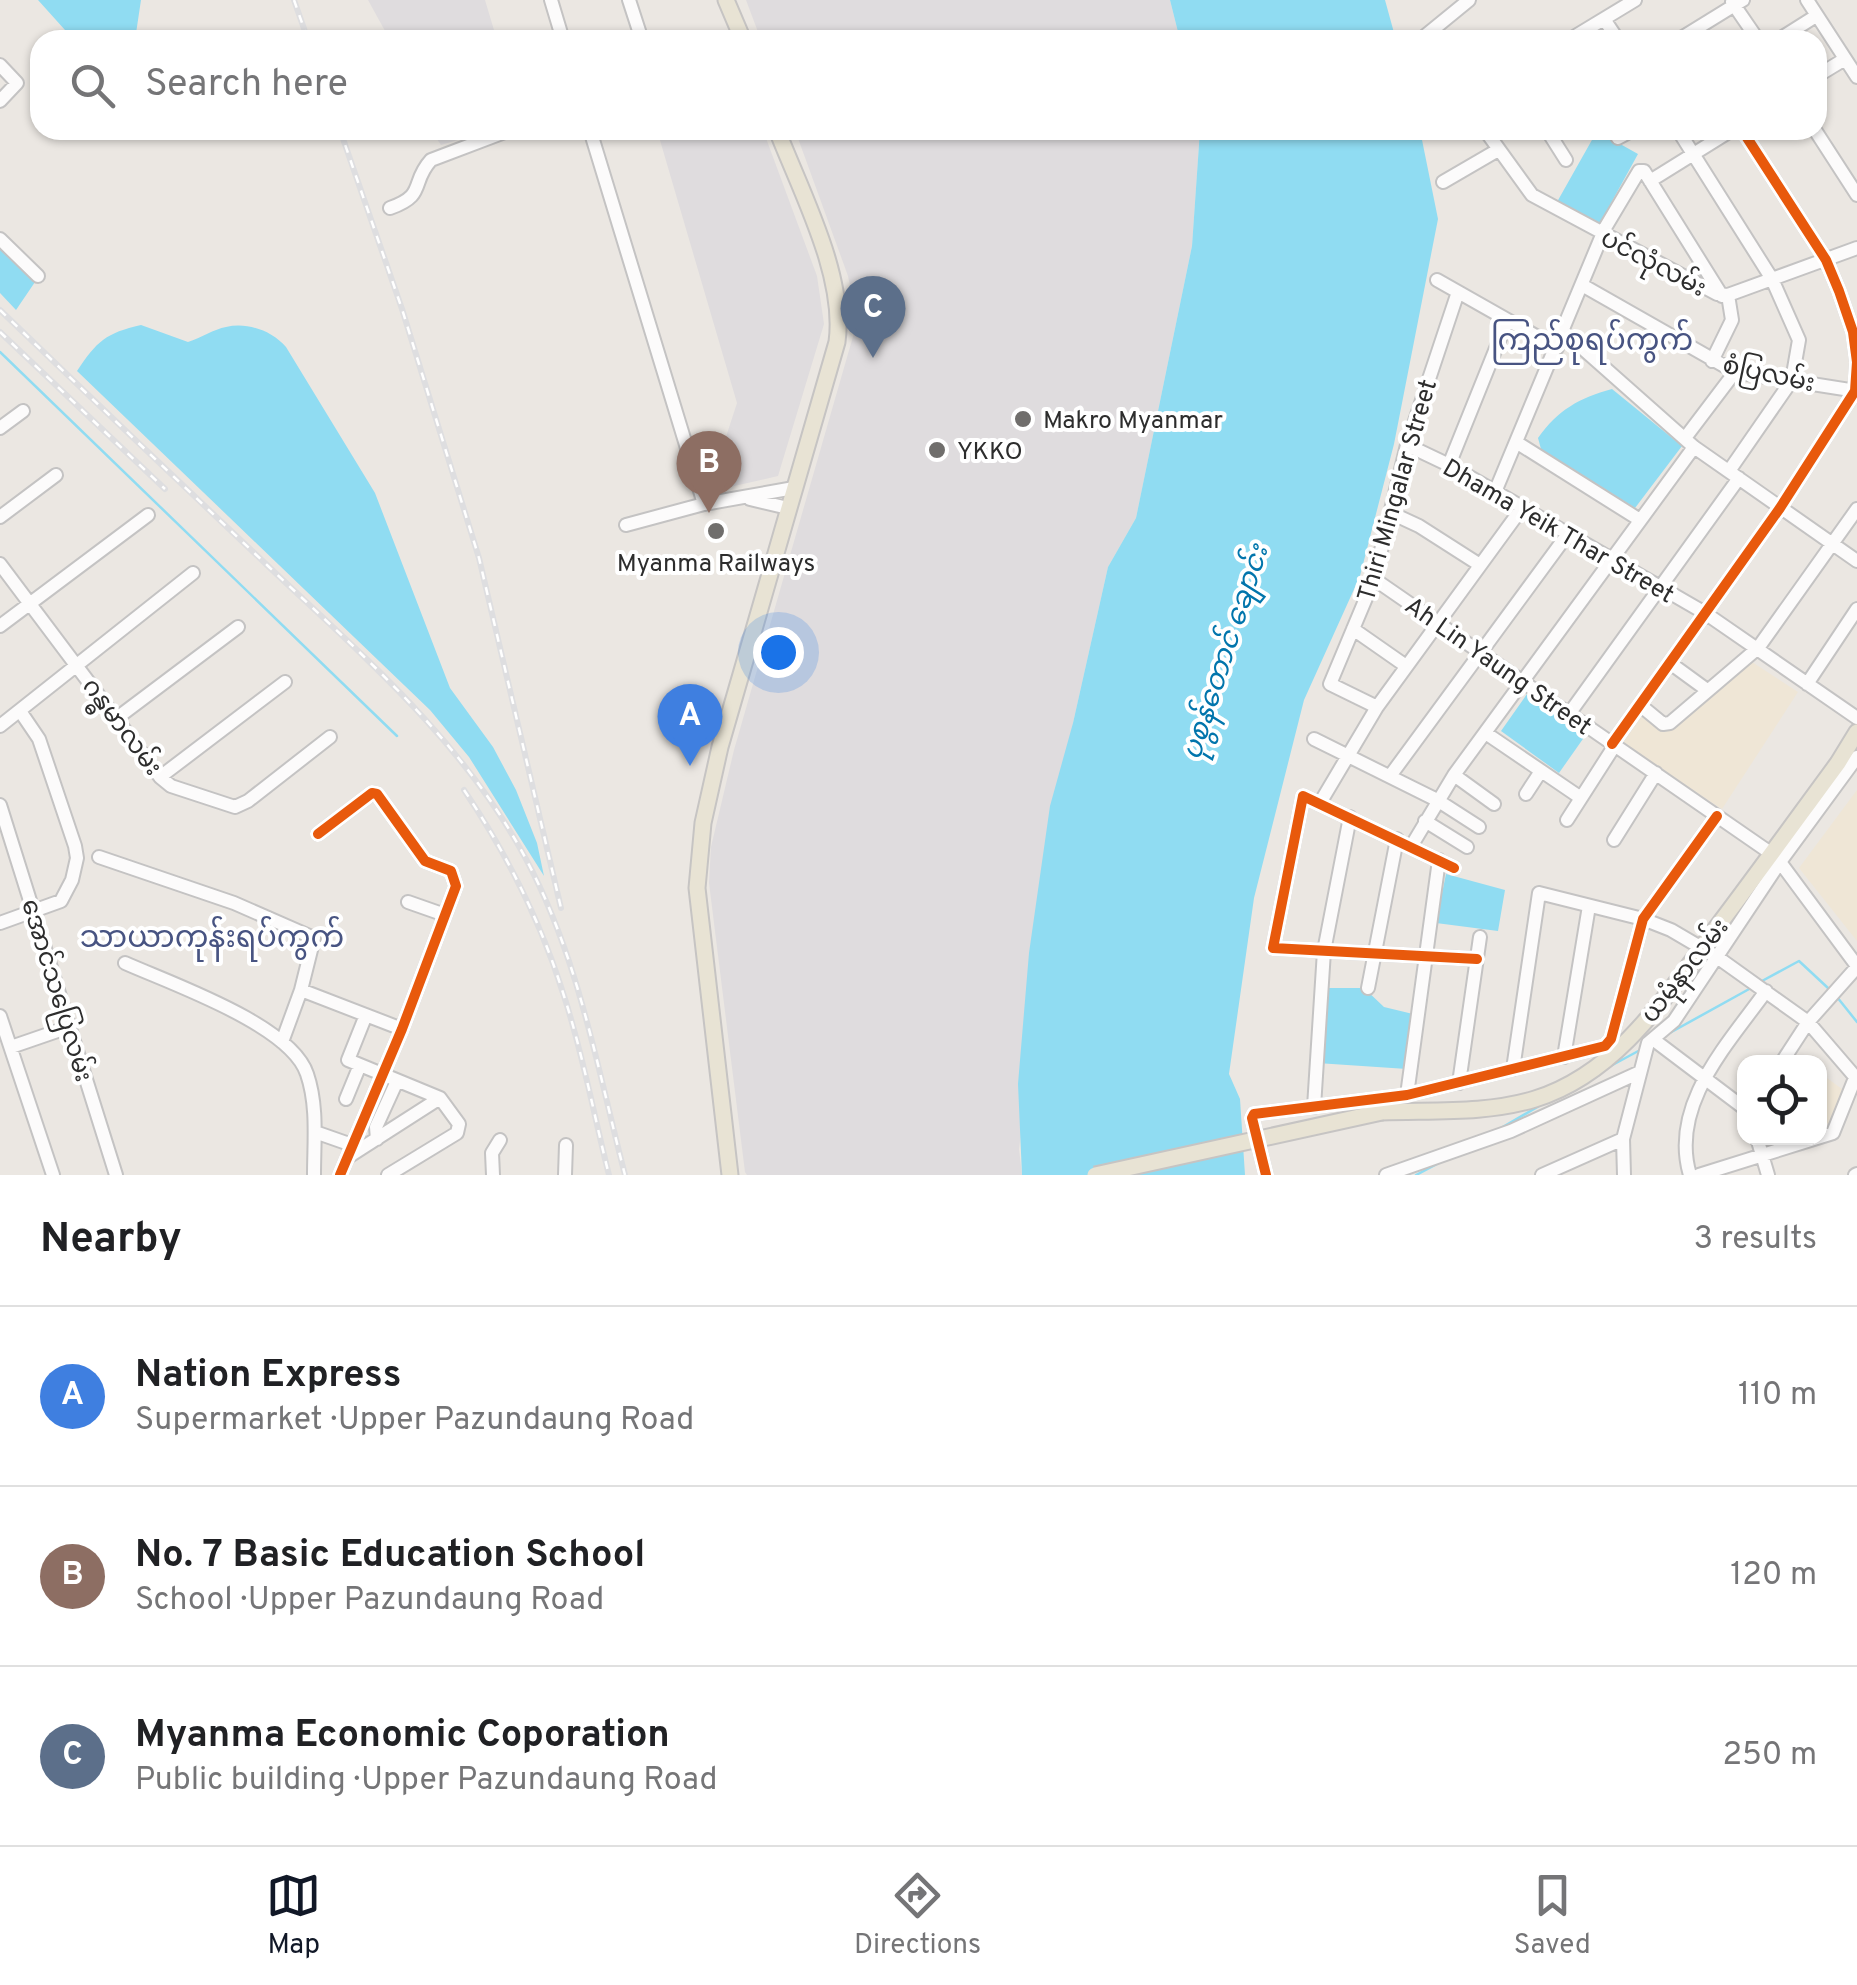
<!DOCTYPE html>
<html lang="en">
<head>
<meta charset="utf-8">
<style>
  body { margin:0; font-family:Overpass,"Noto Sans Myanmar",sans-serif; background:#f6f6f6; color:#202124 }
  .controls { position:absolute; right:30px; bottom:30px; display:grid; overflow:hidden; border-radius:20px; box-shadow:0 2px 8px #0004 }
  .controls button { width:90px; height:90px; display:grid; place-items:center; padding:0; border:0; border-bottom:2px solid #e0e0e0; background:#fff; color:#202124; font:50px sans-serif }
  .you { position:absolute; left:778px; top:652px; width:35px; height:35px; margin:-25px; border:8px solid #fff; border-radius:50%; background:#1a73e8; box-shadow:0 0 0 15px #1a73e833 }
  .badge { display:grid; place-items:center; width:65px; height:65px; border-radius:50%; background:#111827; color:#fff; font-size:32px; font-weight:700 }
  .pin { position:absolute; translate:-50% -82px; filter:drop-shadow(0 2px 5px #0008) }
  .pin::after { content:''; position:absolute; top:52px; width:35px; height:30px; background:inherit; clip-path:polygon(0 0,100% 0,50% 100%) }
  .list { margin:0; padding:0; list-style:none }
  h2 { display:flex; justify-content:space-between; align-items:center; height:130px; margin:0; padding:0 40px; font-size:42px }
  h2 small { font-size:32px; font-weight:400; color:#757577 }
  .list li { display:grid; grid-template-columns:65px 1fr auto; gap:30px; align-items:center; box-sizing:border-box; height:180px; padding:0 40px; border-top:2px solid #e0e0e0 }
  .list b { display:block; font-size:38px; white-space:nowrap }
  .list p { margin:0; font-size:32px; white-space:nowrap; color:#757577 }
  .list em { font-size:32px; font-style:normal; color:#757577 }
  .icon { flex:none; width:55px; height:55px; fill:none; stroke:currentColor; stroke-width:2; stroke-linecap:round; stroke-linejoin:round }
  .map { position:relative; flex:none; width:1857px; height:1175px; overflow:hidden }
  .search { position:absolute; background:#fff; box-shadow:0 2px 8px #0004; left:30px; right:30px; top:30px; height:110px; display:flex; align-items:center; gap:25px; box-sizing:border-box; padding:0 35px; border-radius:30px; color:#757577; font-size:38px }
  .sheet { height:670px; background:#fff }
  nav { display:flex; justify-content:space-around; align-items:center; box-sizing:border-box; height:140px; border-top:2px solid #e0e0e0; background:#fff; font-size:28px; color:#757577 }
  nav a { display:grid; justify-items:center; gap:5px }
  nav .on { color:#111827 }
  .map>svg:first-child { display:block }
</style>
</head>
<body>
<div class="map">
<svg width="1857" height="1175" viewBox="0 0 1857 1175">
  <rect width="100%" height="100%" fill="#ebe7e2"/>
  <path fill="#dfdcde" d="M368,0H485L497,40H390Z
    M746,0H1170L1180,40H761Z
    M431,130H491L441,145Z
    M657,130H763L817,276L824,324L778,476L708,492L737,403Z
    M795,130H1200L1192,246L1136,518L1108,567L1073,723L1019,1149L1022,1175H747L745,1172L709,883L711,847L734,750L854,333L855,308L848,276Z"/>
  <path fill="#efe6d6" d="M1752,662L1798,692L1722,809L1620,743L1640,715L1661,727Z
    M1857,790V941L1799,868Z
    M1820,1073L1842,1089L1832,1122L1820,1126Z"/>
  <path fill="#90dcf2" d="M38,0H141L135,40H74Z
    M1170,0H1385L1396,40H1180Z
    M1200,130H1420L1438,219L1394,444L1360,576L1304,700L1254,898L1229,1074L1240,1099L1245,1175H1022L1018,1084L1029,953L1050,806L1073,723L1108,567L1136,518L1192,246Z
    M1597,131L1638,154L1599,225L1557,202Z
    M0,247L35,282L16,310L0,293Z
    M141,325L188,342C201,338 214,329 226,327C248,322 272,331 286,347L375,493L450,688L493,747L516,790L537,843L544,876L469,757L430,710L77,371C97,341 106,333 141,325Z
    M1612,389L1682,446L1635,508L1541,449L1538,438C1558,410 1579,398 1612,389Z
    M1527,694L1585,736L1559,773L1501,731Z
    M1446,874L1505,890L1498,931L1436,923Z
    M1324,988H1364L1384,1007L1413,1014L1407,1069L1317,1063Z"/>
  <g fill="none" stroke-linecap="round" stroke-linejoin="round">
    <path stroke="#90dcf2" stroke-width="2.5" d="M0,352L397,736
      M1762,981L1799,961L1828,988
      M1837,997L1857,1022
      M1666,1035L1751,988
      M1605,1069L1642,1049
      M1501,1128L1546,1102
      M1416,1175L1437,1164"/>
    <defs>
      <path id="minor" d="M551,0L563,40
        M629,0L642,40
        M1807,0L1857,77
        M1732,2L1758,40
        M1604,19L1618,40
        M1425,36L1469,0
        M1569,40L1635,0
        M1678,40L1743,0
        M1778,40L1816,16
        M0,65L17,83L0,101
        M1817,76L1845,59
        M590,130L704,504
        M1485,130L1532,195L1717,294L1728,295L1857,248
        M1547,130L1566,160
        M1613,130L1618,138L1633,130
        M1678,130L1772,279L1799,340L1792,380L1729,471
        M1815,130L1857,195
        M1650,181L1732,130
        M1443,182L1498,150
        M390,208C427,195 410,183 431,160L510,130
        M0,239L38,276
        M1437,280L1557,348
        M1582,285L1735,372L1857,391
        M1563,331L1694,447L1857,561
        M1712,361L1732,320L1728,295
        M0,428L23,411
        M1685,438L1735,372
        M1516,442L1640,520
        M1407,445L1449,465L1705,613L1857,718
        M1449,465L1507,321
        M1495,492L1605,228L1639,171H1644L1722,296
        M750,499L788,508
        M1391,513L1419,526L1480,565
        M0,517L56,475
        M626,525L704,504L794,488
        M0,564L160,777L171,786L235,807L248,801L330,737
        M1374,579L1772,854L1780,862L1857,966
        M0,626L148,515
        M1353,629L1406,666
        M1670,663L1707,690
        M1807,684L1857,609
        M1640,705L1663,724L1670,723L1758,648L1857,509
        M1377,707L1330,684L1374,579L1407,445L1458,292
        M1569,714L1739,478
        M117,718L238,627
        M0,726L193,573
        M1487,734L1581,798
        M1314,739L1437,800L1479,827
        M1612,744L1780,508L1855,391L1857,362L1853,332L1839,291L1826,260L1742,130
        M1454,775L1494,804
        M1390,776L1567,535
        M160,777L285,682
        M1526,794L1541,771
        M1320,803L1377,707L1522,508
        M0,805L116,1175
        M1567,820L1615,745
        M1425,821L1467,847
        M318,834L372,793L377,794L425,861L451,871L456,886L402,1029L340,1175
        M1614,840L1656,773
        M1412,845L1454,775L1694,447
        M99,857L234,903L314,938L301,990L282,1042
        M1454,868L1303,796L1273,948L1477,959
        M408,902L445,915
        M0,923L61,901L72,880L77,858L75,846L39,739L20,711
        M125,963C172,984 291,1025 307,1074C318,1106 314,1142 314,1175
        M1368,988L1397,839
        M301,990L402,1029
        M366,1015L348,1060L440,1098L459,1124L457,1133L388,1175
        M0,1016L53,1175
        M1654,1040L1744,1108
        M1648,1043L1674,1021L1780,862L1857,757
        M11,1047L69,1027
        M1564,1057L1589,906
        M1782,1062L1808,1022L1857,967
        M1513,1069L1539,893L1643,919L1671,930L1717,957L1808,1022L1857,1079
        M1459,1083L1480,937
        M1407,1095L1439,860
        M346,1099L360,1065
        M1314,1107L1324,951L1350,817
        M315,1132L352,1145
        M1757,1138L1768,1175
        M377,1139L376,1127L397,1081
        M348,1157L440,1098
        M493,1175L492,1153L500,1140
        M565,1175L566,1145
        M1266,1175L1252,1118L1254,1114L1407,1095L1605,1046L1611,1039L1643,919L1717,816
        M1386,1175L1511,1131L1640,1072
        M1542,1175L1623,1139
        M1624,1175L1623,1139L1648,1043
        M1690,1175C1669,1105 1728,1044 1766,991
        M1699,1175L1833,1133L1855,1078
        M1855,1175L1857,1174"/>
      <path id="major" d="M726,0L743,40
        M1382,1112C1432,1110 1487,1114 1535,1099C1621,1072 1669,991 1720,923C1760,870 1799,816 1838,763L1857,732
        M730,1175L697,888L703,823L720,747L837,342C846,276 801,192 777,130"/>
    </defs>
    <use href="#minor" stroke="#c4c3c3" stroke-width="16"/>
    <use href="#major" stroke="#c6c4c3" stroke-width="19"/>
    <use href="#minor" stroke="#fcfbfb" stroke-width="12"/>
    <use href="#major" stroke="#e8e3d4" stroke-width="15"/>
    <defs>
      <path id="rail" d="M294,0L308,40
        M340,130L402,309L479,558L561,908
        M0,310C89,396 178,481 268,566C362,655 464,742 526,859C579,959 597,1067 625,1175
        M0,332L165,489
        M464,790C507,854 541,922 564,996C583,1054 594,1116 609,1175"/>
    </defs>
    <use href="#rail" stroke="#dedee0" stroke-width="6"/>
    <use href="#rail" stroke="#fff" stroke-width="2.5" stroke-dasharray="8" stroke-linecap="butt"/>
    <defs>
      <path id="major-bridge" d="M1095,1175L1382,1112"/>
    </defs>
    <use href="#major-bridge" stroke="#c6c4c3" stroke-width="19" stroke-linecap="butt"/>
    <use href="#major-bridge" stroke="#e8e3d4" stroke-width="15"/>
    <defs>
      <path id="cycleway" d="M1612,744L1780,508L1855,391L1857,362L1853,332L1839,291L1826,260L1742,130
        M318,834L372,793L377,794L425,861L451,871L456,886L402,1029L340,1175
        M1454,868L1303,796L1273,948L1477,959
        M1266,1175L1252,1118L1254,1114L1407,1095L1605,1046L1611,1039L1643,919L1717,816"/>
    </defs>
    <use href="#cycleway" stroke="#fff" stroke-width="16"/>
    <use href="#cycleway" stroke="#e8590c" stroke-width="10"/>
  </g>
  <g fill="#706e6c" stroke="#fff" stroke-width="4">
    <circle cx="1023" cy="419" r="10"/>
    <circle cx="937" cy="450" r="10"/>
    <circle cx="716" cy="531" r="10"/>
  </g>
  <g text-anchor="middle" stroke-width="8" stroke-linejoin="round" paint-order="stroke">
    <g font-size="25" fill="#2d2d2d" stroke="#fff">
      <text transform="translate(1654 262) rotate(28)" y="9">ပင်လုံလမ်း</text>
      <text transform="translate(1769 373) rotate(12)" y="9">စံပြလမ်း</text>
      <text transform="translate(1396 490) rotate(-74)" y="9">Thiri Mingalar Street</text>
      <text transform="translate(1559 530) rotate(30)" y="9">Dhama Yeik Thar Street</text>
      <text transform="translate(1499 665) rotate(35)" y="9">Ah Lin Yaung Street</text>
      <text transform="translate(123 726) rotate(53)" y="9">ဂန္ဓမာလမ်း</text>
      <text transform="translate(1684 970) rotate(-52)" y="9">ယမုံနာလမ်း</text>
      <text transform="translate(58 990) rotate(73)" y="9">အောင်သပြေလမ်း</text>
    </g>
    <g font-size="25" fill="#2d2d2d" stroke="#fff" text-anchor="start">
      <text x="1043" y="428">Makro Myanmar</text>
      <text x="957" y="459">YKKO</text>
      <text x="716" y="571" text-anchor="middle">Myanma Railways</text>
    </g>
    <g font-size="28" font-style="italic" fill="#0175ac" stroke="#fff">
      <text transform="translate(1224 652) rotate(-72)" y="10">ပုစွန်တောင် ချောင်း</text>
    </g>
    <g font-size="30" fill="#485482" stroke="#fff">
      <text x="1592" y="350">ကြည်စုရပ်ကွက်</text>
      <text x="212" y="947">သာယာကုန်းရပ်ကွက်</text>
    </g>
  </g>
</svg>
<div class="controls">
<button><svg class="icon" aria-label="locate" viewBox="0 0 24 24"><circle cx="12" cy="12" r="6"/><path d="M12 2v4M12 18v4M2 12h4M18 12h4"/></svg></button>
</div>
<div class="you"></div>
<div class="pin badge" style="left:690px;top:766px;background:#3f7fe0">A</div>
<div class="pin badge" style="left:709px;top:513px;background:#8d6e63">B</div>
<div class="pin badge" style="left:873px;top:358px;background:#5c6f8a">C</div>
<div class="search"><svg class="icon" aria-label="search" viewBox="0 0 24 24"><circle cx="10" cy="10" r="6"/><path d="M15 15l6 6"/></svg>Search here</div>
</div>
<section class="sheet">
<h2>Nearby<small>3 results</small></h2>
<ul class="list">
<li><span class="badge" style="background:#3f7fe0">A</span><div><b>Nation Express</b><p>Supermarket · Upper Pazundaung Road</p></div><em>110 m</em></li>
<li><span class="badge" style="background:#8d6e63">B</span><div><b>No. 7 Basic Education School</b><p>School · Upper Pazundaung Road</p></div><em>120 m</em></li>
<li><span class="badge" style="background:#5c6f8a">C</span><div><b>Myanma Economic Coporation</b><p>Public building · Upper Pazundaung Road</p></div><em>250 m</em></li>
</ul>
</section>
<nav>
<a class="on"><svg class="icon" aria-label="map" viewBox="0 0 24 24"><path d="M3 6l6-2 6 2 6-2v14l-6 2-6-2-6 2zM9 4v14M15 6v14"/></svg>Map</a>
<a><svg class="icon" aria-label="directions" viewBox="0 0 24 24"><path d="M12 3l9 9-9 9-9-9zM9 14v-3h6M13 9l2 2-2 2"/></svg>Directions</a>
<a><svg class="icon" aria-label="saved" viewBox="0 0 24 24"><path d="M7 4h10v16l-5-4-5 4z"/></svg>Saved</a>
</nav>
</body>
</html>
